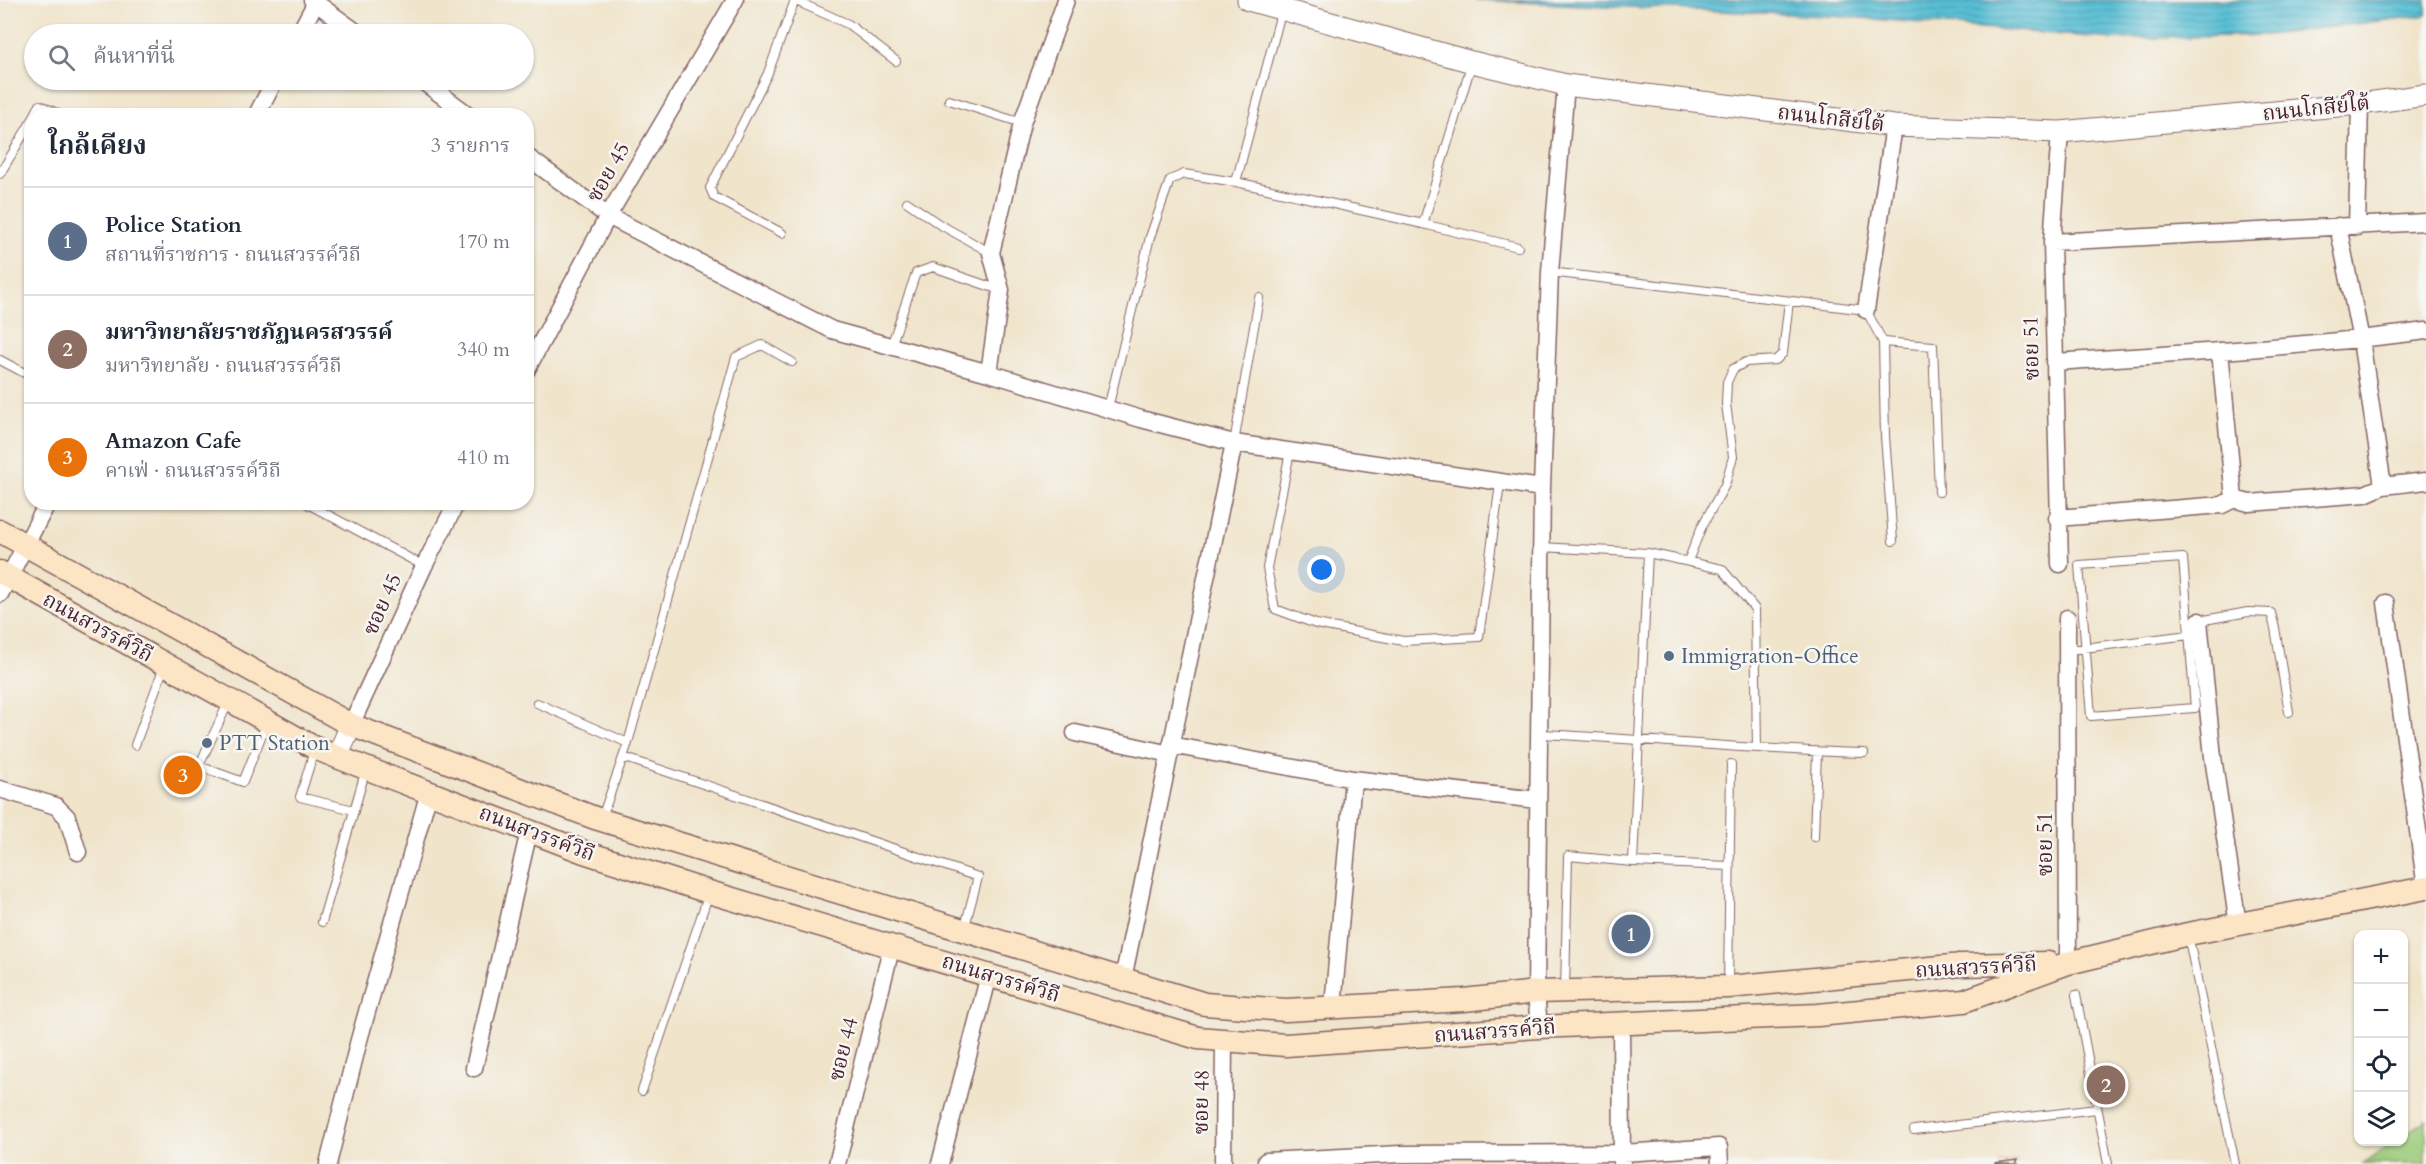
<!DOCTYPE html>
<html lang="th">
<head>
<meta charset="utf-8">
<style>
  body { margin:0; font-family:Cardo,"Noto Serif Thai",serif; background:#f2f2f3; color:#1f2937 }
  .controls { position:absolute; right:18px; bottom:18px; display:grid; overflow:hidden; border-radius:12px; box-shadow:0 2px 4px #0004 }
  .controls button { width:54px; height:54px; display:grid; place-items:center; padding:0; border:0; border-bottom:2px solid #e0e1e3; background:#fff; color:#1f2937; font:30px sans-serif }
  .you { position:absolute; left:1322px; top:570px; width:21px; height:21px; margin:-15px; border:4px solid #fff; border-radius:50%; background:#1a73e8; box-shadow:0 0 0 9px #1a73e833 }
  .badge { display:grid; place-items:center; width:39px; height:39px; border-radius:50%; background:#b5179e; color:#fff; font-size:20px; font-weight:700 }
  .pin { position:absolute; translate:-50% -50%; border:3px solid #fff; box-shadow:0 2px 6px #0006 }
  .list { margin:0; padding:0; list-style:none }
  h2 { display:flex; justify-content:space-between; align-items:center; height:78px; margin:0; padding:0 24px; font-size:26px }
  h2 small { font-size:20px; font-weight:400; color:#747a83 }
  .list li { display:grid; grid-template-columns:39px 1fr auto; gap:18px; align-items:center; box-sizing:border-box; height:108px; padding:0 24px; border-top:2px solid #e0e1e3 }
  .list b { display:block; font-size:22px; white-space:nowrap }
  .list p { margin:0; font-size:20px; white-space:nowrap; color:#747a83 }
  .list em { font-size:20px; font-style:normal; color:#747a83 }
  .icon { flex:none; width:33px; height:33px; fill:none; stroke:currentColor; stroke-width:2; stroke-linecap:round; stroke-linejoin:round }
  .map { position:relative; flex:none; width:2426px; height:1164px; overflow:hidden }
  .search { position:absolute; background:#fff; box-shadow:0 2px 4px #0004; left:24px; top:24px; width:510px; height:66px; display:flex; align-items:center; gap:15px; box-sizing:border-box; padding:0 21px; border-radius:33px; color:#747a83; font-size:22px }
  .panel { position:absolute; background:#fff; box-shadow:0 2px 4px #0004; left:24px; top:108px; width:510px; height:402px; border-radius:24px }
  .map>svg:first-child { display:block }
</style>
</head>
<body>
<div class="map">
<svg width="2426" height="1164" viewBox="0 0 2426 1164">
  <defs>
    <pattern id="water-rules" width="6" height="5" patternUnits="userSpaceOnUse" patternTransform="scale(1.5)"><rect width="6" height="5" fill="#58c0d6"/><path d="M0 2.5h6" fill="none" stroke="#4b9bae"/></pattern>
    <pattern id="building-cross-hatch" width="8" height="8" patternUnits="userSpaceOnUse" patternTransform="scale(1.5)"><rect width="8" height="8" fill="#deaf91"/><path d="M0 0l8 8M0 8l8-8" fill="none" stroke="#b68e77"/></pattern>
  </defs>
  <rect width="100%" height="100%" fill="#f6f6f2"/>
  <filter id="ink" filterUnits="userSpaceOnUse"><feTurbulence type="fractalNoise" baseFrequency=".0167" numOctaves="2"/><feDisplacementMap in="SourceGraphic" scale="12" xChannelSelector="R" yChannelSelector="G"/><feConvolveMatrix kernelMatrix="1 2 1 2 8 2 1 2 1" color-interpolation-filters="sRGB"/></filter>
  <filter id="wash" filterUnits="userSpaceOnUse"><feTurbulence type="fractalNoise" baseFrequency=".008" numOctaves="4" result="noise"/><feDisplacementMap in="SourceGraphic" scale="24" xChannelSelector="R" yChannelSelector="G"/><feGaussianBlur stdDeviation="1.35" result="paint"/><feColorMatrix in="noise" values="0 0 0 0 0 0 0 0 0 0 0 0 0 0 0 0 0 1.4 0 .05"/><feComposite in="paint" operator="in"/></filter>
  <g filter="url(#wash)">
    <rect width="100%" height="100%" fill="#f0e4cb"/>
    <path fill="#9ccb79" stroke="#737552" stroke-width="1.5" d="M2426,1120V1164H2363L2395,1142H2404V1136Z"/>
    <path fill="url(#water-rules)" stroke="#517080" stroke-width="1.5" d="M1475,0H2426V15L2266,35L2114,39L1851,17Z"/>
    <g id="blocks">
      <path fill="url(#building-cross-hatch)" d="M2017,1160V1164H1995V1163Z"/>
    </g>
  </g>
  <g filter="url(#ink)">
    <use href="#blocks" fill-opacity="0" stroke="#846463" stroke-width="1.5"/>
    <g fill="none" stroke-linecap="round" stroke-linejoin="round">
      <defs>
        <path id="service" d="M796,1L848,24L896,61
          M949,100L1022,123
          M34,116L40,105L63,116
          M0,174L32,120
          M1236,182L1282,9
          M907,202L939,224L991,253
          M1423,224L1518,247
          M782,233L714,197L710,188L768,73L795,0
          M1550,272L1866,310L1883,342L1885,436L1893,541
          M1883,342L1933,346L1939,492
          M891,346L916,273L933,267L1000,290
          M0,360L32,377
          M1108,408L1150,237L1170,180L1184,174L1236,182L1423,224L1472,62
          M1234,443L1259,298
          M1290,452L1267,568L1275,609L1316,624L1403,641L1479,637L1500,484
          M304,502L424,566
          M1541,547L1648,553L1633,862
          M1648,553L1722,569L1755,609L1757,748
          M2183,558L2195,708L2091,716L2079,565Z
          M1688,561L1702,526L1725,485L1733,457L1726,404L1727,382L1733,369L1746,362L1776,360L1783,353L1789,301
          M2199,621L2248,612L2271,613L2275,628L2289,712
          M2067,650L2189,635
          M228,703L199,766L243,782L267,722
          M537,703L628,743L601,820
          M1539,734C1648,739 1755,750 1864,753
          M628,743L736,357L762,345L792,362
          M135,745L165,664
          M315,748L300,797L354,810
          M623,757L978,877L964,930
          M1814,837L1817,752
          M322,922L366,769
          M2188,935L2235,1164
          M1728,986L1731,764
          M1565,991L1568,856L1633,862L1729,866
          M2076,995L2108,1164
          M642,1091L709,893
          M1914,1130L2097,1109"/>
        <path id="minor" d="M312,0L359,34
          M299,34L317,0
          M421,80L470,116
          M256,116L275,80
          M526,156L608,216L832,330L989,373L1141,419L1234,443L1542,488
          M2338,226L2361,340L2383,486
          M2357,227L2360,104
          M2052,242L2426,222
          M1866,310L1894,126
          M2220,351L2234,499
          M2054,362C2178,354 2303,347 2426,331
          M526,371L608,216L735,0
          M989,373L1001,290L991,253L1022,123L1066,0
          M2057,518L2222,505L2234,499L2249,503L2365,494L2383,486L2426,481
          M2060,564L2052,242L2060,132
          M0,594L48,502
          M2386,603L2426,888
          M2067,618L2068,963
          M2199,621L2213,757L2238,925
          M351,725L424,566L457,502
          M1075,733L1170,754
          M1171,745L1353,779L1538,800
          M0,789L56,806L67,817L78,852
          M1123,979L1234,443
          M1333,1006L1353,779
          M1621,1023L1622,1163
          M1539,1027L1536,992L1542,488L1550,272L1566,85
          M474,1068L529,831
          M328,1164L359,1040L429,792
          M837,1164L892,945
          M940,1164L989,975
          M1223,1164L1224,1040
          M1266,1164V1161L1401,1154L1622,1153L1719,1147L1720,1164"/>
        <path id="tertiary" d="M1248,0L1472,62L1566,85L1894,126L2060,132L2360,104L2426,95
          M337,757L351,725"/>
        <path id="secondary" d="M0,531L351,725L595,818L1205,1004L1286,1010L1464,1000L1536,992L1728,987L1962,965L2048,963
          M0,572L315,748L337,757L584,852L709,892L1198,1038L1286,1045L1539,1027L1818,1015L1964,1001L2068,963L2188,934L2426,888"/>
      </defs>
      <use href="#service" stroke="#846463" stroke-width="10"/>
      <use href="#minor" stroke="#846463" stroke-width="19"/>
      <use href="#tertiary" stroke="#846463" stroke-width="23"/>
      <use href="#secondary" stroke="#846463" stroke-width="25"/>
      <use href="#service" stroke="#fff" stroke-width="8"/>
      <use href="#minor" stroke="#fff" stroke-width="16"/>
      <use href="#tertiary" stroke="#fff" stroke-width="21"/>
      <use href="#secondary" stroke="#fce5c4" stroke-width="22"/>
    </g>
  </g>
  <g fill="#5c6f8a" stroke="#f6f6f2" stroke-width="2">
    <circle cx="1669" cy="656" r="6"/>
    <circle cx="207" cy="743" r="6"/>
  </g>
  <g text-anchor="middle" stroke-width="5" stroke-linejoin="round" paint-order="stroke">
    <g font-size="21" fill="#4a1f2b" stroke="#f6f6f2">
      <text transform="translate(2316 108) rotate(-6)" y="7">ถนนโกสีย์ใต้</text>
      <text transform="translate(1831 118) rotate(7)" y="7">ถนนโกสีย์ใต้</text>
      <text transform="translate(608 172) rotate(-60)" y="7">ซอย 45</text>
      <text transform="translate(2031 348) rotate(-91)" y="7">ซอย 51</text>
      <text transform="translate(382 604) rotate(-66)" y="7">ซอย 45</text>
      <text transform="translate(98 627) rotate(29)" y="7">ถนนสวรรค์วิถี</text>
      <text transform="translate(537 833) rotate(21)" y="7">ถนนสวรรค์วิถี</text>
      <text transform="translate(2045 844) rotate(-90)" y="7">ซอย 51</text>
      <text transform="translate(1976 967) rotate(-3)" y="7">ถนนสวรรค์วิถี</text>
      <text transform="translate(1001 978) rotate(17)" y="7">ถนนสวรรค์วิถี</text>
      <text transform="translate(1495 1031) rotate(-4)" y="7">ถนนสวรรค์วิถี</text>
      <text transform="translate(843 1049) rotate(-76)" y="7">ซอย 44</text>
      <text transform="translate(1201 1102) rotate(-89)" y="7">ซอย 48</text>
    </g>
    <g font-size="21" fill="#4e5e75" stroke="#f6f6f2" text-anchor="start">
      <text x="1681" y="663">Immigration-Office</text>
      <text x="219" y="750">PTT Station</text>
    </g>
  </g>
</svg>
<div class="controls">
<button>+</button>
<button>−</button>
<button><svg class="icon" aria-label="locate" viewBox="0 0 24 24"><circle cx="12" cy="12" r="6"/><path d="M12 2v4M12 18v4M2 12h4M18 12h4"/></svg></button>
<button><svg class="icon" aria-label="layers" viewBox="0 0 24 24"><path d="M12 4l9 5-9 5-9-5zM3 14l9 5 9-5"/></svg></button>
</div>
<div class="you"></div>
<div class="pin badge" style="left:1631px;top:934px;background:#5c6f8a">1</div>
<div class="pin badge" style="left:2106px;top:1085px;background:#8d6e63">2</div>
<div class="pin badge" style="left:183px;top:775px;background:#e8710a">3</div>
<div class="search"><svg class="icon" aria-label="search" viewBox="0 0 24 24"><circle cx="10" cy="10" r="6"/><path d="M15 15l6 6"/></svg>ค้นหาที่นี่</div>
<section class="panel">
<h2>ใกล้เคียง<small>3 รายการ</small></h2>
<ul class="list">
<li><span class="badge" style="background:#5c6f8a">1</span><div><b>Police Station</b><p>สถานที่ราชการ · ถนนสวรรค์วิถี</p></div><em>170 m</em></li>
<li><span class="badge" style="background:#8d6e63">2</span><div><b>มหาวิทยาลัยราชภัฏนครสวรรค์</b><p>มหาวิทยาลัย · ถนนสวรรค์วิถี</p></div><em>340 m</em></li>
<li><span class="badge" style="background:#e8710a">3</span><div><b>Amazon Cafe</b><p>คาเฟ่ · ถนนสวรรค์วิถี</p></div><em>410 m</em></li>
</ul>
</section>
</div>
</body>
</html>
